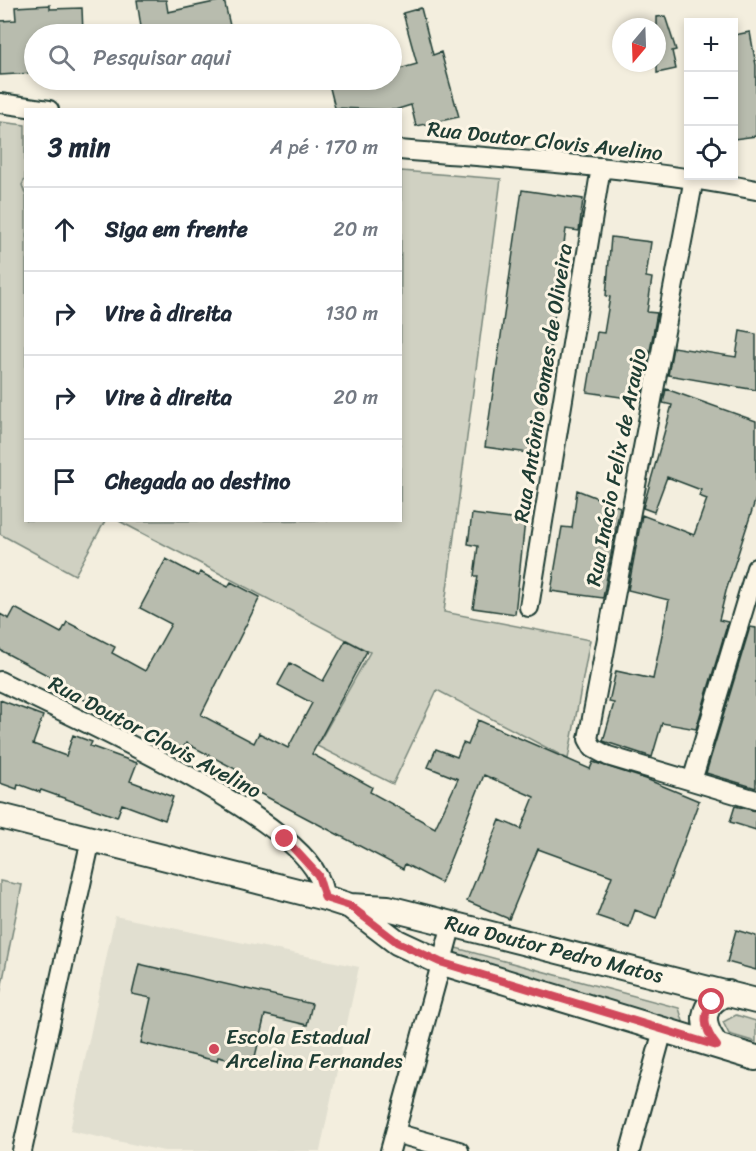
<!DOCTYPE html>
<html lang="pt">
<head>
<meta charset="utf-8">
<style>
  body { margin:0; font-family:Sriracha,sans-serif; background:#f2f2f3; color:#1f2937 }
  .controls { position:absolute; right:18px; top:18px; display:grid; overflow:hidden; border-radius:0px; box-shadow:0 3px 9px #0003 }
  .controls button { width:54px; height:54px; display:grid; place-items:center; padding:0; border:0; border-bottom:2px solid #e0e1e3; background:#fff; color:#1f2937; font:30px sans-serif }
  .compass { position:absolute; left:612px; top:18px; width:54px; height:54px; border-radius:50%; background:#fff; box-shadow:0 3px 9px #0003; rotate:199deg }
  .stop { position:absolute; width:18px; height:18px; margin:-14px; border:4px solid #d1495b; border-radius:50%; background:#fff }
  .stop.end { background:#d1495b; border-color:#fff; box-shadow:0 2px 6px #0008 }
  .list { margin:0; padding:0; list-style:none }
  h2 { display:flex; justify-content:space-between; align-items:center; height:78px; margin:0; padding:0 24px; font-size:26px }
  h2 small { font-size:20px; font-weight:400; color:#747a83 }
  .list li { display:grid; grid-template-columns:39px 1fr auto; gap:18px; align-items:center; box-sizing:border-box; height:84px; padding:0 24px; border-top:2px solid #e0e1e3 }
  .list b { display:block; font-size:22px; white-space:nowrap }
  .list em { font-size:20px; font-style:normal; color:#747a83 }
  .icon { flex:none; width:33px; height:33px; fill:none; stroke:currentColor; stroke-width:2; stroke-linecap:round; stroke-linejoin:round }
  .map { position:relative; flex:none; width:756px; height:1151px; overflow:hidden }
  .search { position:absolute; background:#fff; box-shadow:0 3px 9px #0003; left:24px; top:24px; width:378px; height:66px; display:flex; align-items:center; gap:15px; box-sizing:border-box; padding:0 21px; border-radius:33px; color:#747a83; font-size:22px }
  .panel { position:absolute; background:#fff; box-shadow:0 3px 9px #0003; left:24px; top:108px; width:378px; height:414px; border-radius:0px }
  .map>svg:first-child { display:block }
</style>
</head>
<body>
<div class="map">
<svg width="756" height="1151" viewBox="0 0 756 1151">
  <rect width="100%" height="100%" fill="#f3eede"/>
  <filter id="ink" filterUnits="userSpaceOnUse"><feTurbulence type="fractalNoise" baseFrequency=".0167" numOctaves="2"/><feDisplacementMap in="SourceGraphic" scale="12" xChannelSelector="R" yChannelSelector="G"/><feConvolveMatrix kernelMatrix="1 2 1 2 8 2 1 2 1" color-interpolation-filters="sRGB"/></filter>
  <g filter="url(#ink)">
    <path fill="#e1dfd0" d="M115,916L359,967L320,1151H164L70,1131Z"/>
    <path fill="#d0d1c2" stroke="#78877b" stroke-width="1.5" d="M0,122L25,125V179L22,185L26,196V520L105,521L75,575L0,534Z
      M401,171L501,179L444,612L590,640L568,759L437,690L393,784L317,746L370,652L119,521L400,520Z
      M0,881L22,885L0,994Z
      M456,948L679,1008L686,1031L449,952Z
      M736,1015L756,1021V1042L729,1034L723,1022Z"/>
    <path fill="#b8bcae" stroke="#1f3d34" stroke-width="1.5" d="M137,0H166L168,12L224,0L232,34H142Z
      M50,5V9L82,8L83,34H34V73L0,75V21L16,20L15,7Z
      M421,8L433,55L441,52L459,117L416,126L411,105L395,110L335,108L328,80H392V71L417,64L403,13Z
      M665,16L676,50L672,51L676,69L657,73V17Z
      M750,32L756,65V136L734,139V35Z
      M522,190L583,199L579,231L566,229L536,454L485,447Z
      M611,237L651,242L646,277L652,278L647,312L657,313L641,400L587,392L597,332L604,333L610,297L606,296Z
      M740,331L756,334V390L668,375L673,347L736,357Z
      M666,389L756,421V498L726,591L719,620L728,622L696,729L662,723L652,757L603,741L614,703L609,702L616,671L653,679L669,600L628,590L642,515L694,535L707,499L699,496L701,490L667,477L654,512L643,508L672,405L663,403Z
      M577,490L620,507L603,598L551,591L562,527L572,528Z
      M472,514L525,521L515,614L473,608L478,576H474L478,546L468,544Z
      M166,559L198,576L200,572L228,587L231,582L260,597L201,715L254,743L259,733L288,748L312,703L278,685L290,663L323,681L346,640L367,651L312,754L372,787L370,792L435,828L458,779L428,767L436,749L457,757L463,743L468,745L478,720L590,769L593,762L646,779L699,801L656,918L635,910L629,927L597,916L612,876L538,849L509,919L467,901L500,820L521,829L534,797L484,775L441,883L405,864L403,869L263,795L234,780L239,771L186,743L181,752L64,689L66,685L0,650V614L9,619L15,608L61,633L67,622L115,647L112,653L145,671L171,624L140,608Z
      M750,627L756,628V788L706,773Z
      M0,700L43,716L33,744L66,756L73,735L92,742L90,746L137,763L130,781L173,797L165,820L122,804L117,817L41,790L40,792L18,784L17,789L0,783Z
      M735,806L756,811V830L730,822Z
      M736,930L756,936V970L727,962Z
      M139,964L312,1004L307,1025L265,1015L253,1065L218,1057L217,1061L141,1043L151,998L132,994Z"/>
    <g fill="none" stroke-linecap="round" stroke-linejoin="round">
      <defs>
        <path id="street" d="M0,103L49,110
          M400,150C519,160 639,167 756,190
          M694,178L588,739L593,748L608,756L756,800
          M529,607L601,167
          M0,681C70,716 286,811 318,876C322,882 323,891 325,898
          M692,781L756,568
          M395,1133L459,1151
          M22,1151L91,839
          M390,1151L452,924
          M630,1151L663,1030"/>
        <path id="secondary" d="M0,816L325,898L350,906L388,908L756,1001
          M350,906L397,942L440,962L756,1058
          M717,1046C699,1024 700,1003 728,993"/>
      </defs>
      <use href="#street" stroke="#1f3d34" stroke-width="22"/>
      <use href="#secondary" stroke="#1f3d34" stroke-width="28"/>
      <use href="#street" stroke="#fcf5e5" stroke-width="18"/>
      <use href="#secondary" stroke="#fcf5e5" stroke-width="24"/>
    </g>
  </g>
  <g fill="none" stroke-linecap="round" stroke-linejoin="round" filter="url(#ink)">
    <path stroke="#d1495b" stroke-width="8" d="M285,839L318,875L325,898L350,906L397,942L440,962L717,1046C706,1032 700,1017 712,1002"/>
  </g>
  <circle fill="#d1495b" stroke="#fcf5e5" stroke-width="2" cx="214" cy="1049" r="6"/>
  <g text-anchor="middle" stroke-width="6" stroke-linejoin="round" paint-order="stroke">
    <g font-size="21" fill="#1f3d34" stroke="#fcf5e5">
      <text transform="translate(545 141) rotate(6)" y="7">Rua Doutor Clovis Avelino</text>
      <text transform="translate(543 383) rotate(-81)" y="7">Rua Antônio Gomes de Oliveira</text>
      <text transform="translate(616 467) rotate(-79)" y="7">Rua Inácio Felix de Araujo</text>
      <text transform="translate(155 737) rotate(28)" y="7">Rua Doutor Clovis Avelino</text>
      <text transform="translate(554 949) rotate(14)" y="7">Rua Doutor Pedro Matos</text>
    </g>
    <g font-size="21" fill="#1f3d34" stroke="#fcf5e5" text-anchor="start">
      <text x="226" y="1044">Escola Estadual<tspan x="226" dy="24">Arcelina Fernandes</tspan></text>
    </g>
  </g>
</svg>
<div class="controls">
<button>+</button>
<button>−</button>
<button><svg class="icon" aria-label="locate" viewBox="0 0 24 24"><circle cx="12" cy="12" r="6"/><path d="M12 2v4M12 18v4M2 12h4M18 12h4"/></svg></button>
</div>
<svg class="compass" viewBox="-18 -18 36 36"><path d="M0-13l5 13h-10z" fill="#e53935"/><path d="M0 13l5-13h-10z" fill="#747a83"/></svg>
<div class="stop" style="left:712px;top:1002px"></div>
<div class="stop end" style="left:285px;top:839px"></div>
<div class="search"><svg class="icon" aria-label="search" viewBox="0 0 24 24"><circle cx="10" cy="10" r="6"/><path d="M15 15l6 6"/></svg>Pesquisar aqui</div>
<section class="panel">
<h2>3 min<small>A pé · 170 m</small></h2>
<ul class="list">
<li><svg class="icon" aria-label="ahead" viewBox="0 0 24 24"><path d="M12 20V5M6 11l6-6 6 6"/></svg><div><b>Siga em frente</b></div><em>20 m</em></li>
<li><svg class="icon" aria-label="right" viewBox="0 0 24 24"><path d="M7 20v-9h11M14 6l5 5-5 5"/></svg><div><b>Vire à direita</b></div><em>130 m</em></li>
<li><svg class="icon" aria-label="right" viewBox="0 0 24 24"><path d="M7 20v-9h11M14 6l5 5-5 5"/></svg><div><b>Vire à direita</b></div><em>20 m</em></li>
<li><svg class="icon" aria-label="arrive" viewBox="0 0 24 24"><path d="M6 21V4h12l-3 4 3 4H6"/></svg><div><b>Chegada ao destino</b></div></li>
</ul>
</section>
</div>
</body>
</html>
